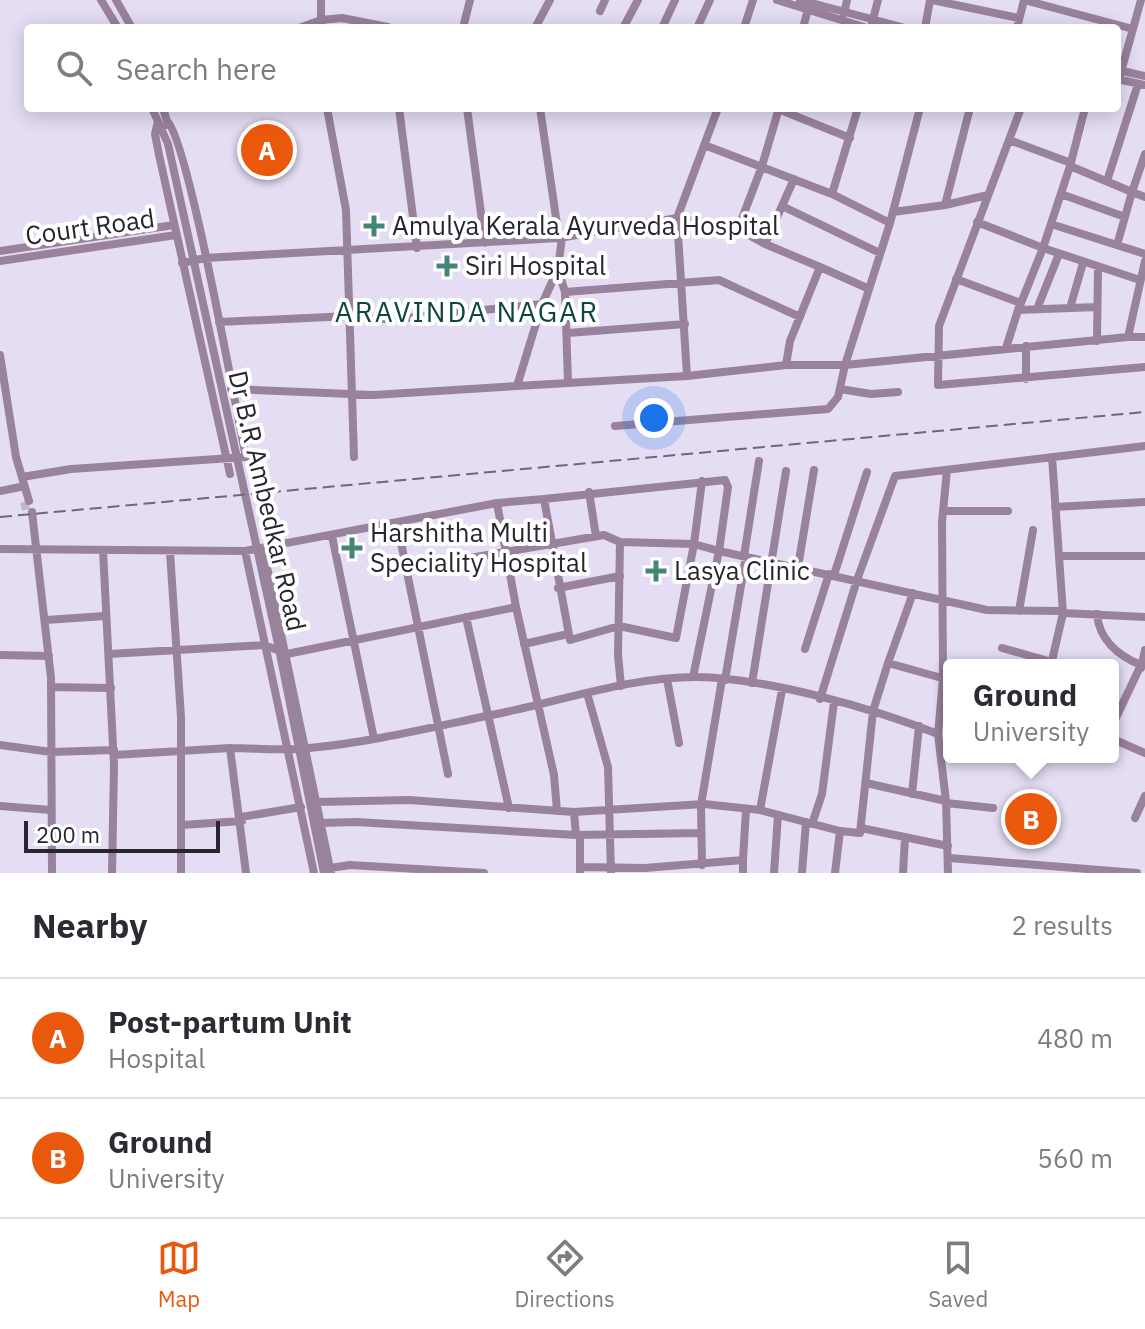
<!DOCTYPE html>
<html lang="en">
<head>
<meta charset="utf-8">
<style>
  body { margin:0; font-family:"IBM Plex Sans",sans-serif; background:#f7f7f7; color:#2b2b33 }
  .scale { position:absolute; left:24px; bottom:20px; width:196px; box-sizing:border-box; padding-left:8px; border:4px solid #27252d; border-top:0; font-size:22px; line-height:28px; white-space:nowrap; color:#27252d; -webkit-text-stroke:6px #fff; paint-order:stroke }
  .you { position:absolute; left:654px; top:418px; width:28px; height:28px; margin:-20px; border:6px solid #fff; border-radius:50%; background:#1a73e8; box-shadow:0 0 0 12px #1a73e833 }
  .badge { display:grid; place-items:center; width:52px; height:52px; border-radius:50%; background:#ea580c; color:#fff; font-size:26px; font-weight:700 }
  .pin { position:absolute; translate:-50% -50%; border:4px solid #fff; box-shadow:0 2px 8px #0006 }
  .popup { position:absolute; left:943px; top:659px; width:176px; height:104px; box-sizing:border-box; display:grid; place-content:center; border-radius:8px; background:#fff; filter:drop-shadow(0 2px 6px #0005); font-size:26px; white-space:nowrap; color:#7c7c81 }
  .popup b { font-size:30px; color:#2b2b33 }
  .popup::after { content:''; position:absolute; left:50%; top:100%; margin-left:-16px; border:16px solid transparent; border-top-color:#fff }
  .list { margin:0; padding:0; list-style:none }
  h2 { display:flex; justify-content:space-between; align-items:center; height:104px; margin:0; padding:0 32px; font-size:34px }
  h2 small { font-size:26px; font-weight:400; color:#7c7c81 }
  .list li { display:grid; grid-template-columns:52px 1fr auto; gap:24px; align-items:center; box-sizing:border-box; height:120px; padding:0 32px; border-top:2px solid #e1e1e2 }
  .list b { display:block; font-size:30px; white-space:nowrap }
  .list p { margin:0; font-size:26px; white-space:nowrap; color:#7c7c81 }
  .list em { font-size:26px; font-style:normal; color:#7c7c81 }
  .icon { flex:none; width:44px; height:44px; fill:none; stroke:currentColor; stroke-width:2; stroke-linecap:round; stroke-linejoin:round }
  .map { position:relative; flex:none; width:1145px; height:873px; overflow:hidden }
  .search { position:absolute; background:#fff; box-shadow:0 4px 20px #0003; left:24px; right:24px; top:24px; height:88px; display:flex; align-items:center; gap:20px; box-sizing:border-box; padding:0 28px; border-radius:8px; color:#7c7c81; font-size:30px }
  .sheet { height:344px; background:#fff }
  nav { display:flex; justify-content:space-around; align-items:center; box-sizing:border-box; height:112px; border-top:2px solid #e1e1e2; background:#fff; font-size:22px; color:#7c7c81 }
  nav a { display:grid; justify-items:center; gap:4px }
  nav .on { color:#ea580c }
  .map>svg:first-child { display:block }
</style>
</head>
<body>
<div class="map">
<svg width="1145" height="873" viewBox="0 0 1145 873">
  <rect width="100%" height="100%" fill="#e4ddf4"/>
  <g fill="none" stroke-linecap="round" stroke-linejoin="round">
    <path stroke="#beb8cc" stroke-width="8" stroke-dasharray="8 4" stroke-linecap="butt" d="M24,502L27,513"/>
    <path stroke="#99829b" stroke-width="8" d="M101,0L118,28
      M116,0L132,28
      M777,0L867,28
      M800,0L905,28
      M932,0L1019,18
      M1024,0L1133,29
      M600,11L605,0
      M844,13L847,0
      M872,23L878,0
      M299,28L321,20V0
      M322,28L321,20L342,18L388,27
      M463,28L470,0
      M535,28L550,0
      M623,28L638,0
      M662,28L675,0
      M697,28L710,0
      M744,28L753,0
      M803,28L809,5
      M925,28L930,0
      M1017,28L1024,0
      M1118,70L1145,76
      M1117,79L1145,85
      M1119,79L1141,0
      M152,108L168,144L278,644L324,873
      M163,108L168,125
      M327,108L346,210L354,457
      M399,108L417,248
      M467,108L485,243
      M540,108L559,238
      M920,108L890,223L845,365L1128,337
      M1021,108L1009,140L1071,163
      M1085,108L1070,166L1132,192L1117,245
      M778,109L850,138
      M157,125L155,134L159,155L230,474
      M1009,140L939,326L938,385L1145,367
      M707,146L832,194L890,223
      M1145,154L1132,192L1145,197
      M1107,181L1138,84
      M832,194L858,108
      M1061,194L1125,217
      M945,205L988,195
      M782,206L880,253
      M893,212L945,205L970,108
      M977,222L1043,248L1070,166
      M1051,224L1145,254
      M738,229L762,166L779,108
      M562,237L558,269L542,304L517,386L687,376L786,365H845L838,397L828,409L615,426
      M0,251L174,225
      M0,261L176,235
      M1145,261L1128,337H1145
      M182,263L205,258L559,238L677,218L718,108
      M820,267L867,288
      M558,269L565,292L568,382
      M956,279L1021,303L1043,248L1140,280
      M565,292L719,280L800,317
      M1070,308L1083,263
      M1037,309L1059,254
      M1018,310L1097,307
      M350,319H395L542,304
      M219,322L350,316
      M568,333L685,324
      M1097,341L1098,268
      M1006,348L1019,307
      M0,355L16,457L29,501
      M786,365L790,341L820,267L765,244L794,179
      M687,376L677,218L738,229L765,244
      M1026,379V346
      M231,389L374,395L517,386
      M840,389L871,394L898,392
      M947,470L942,522L943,679L938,734L946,801L948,873
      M22,477L71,469L246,457C236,410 188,139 167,121
      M725,480L728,487L719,551L694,544L676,638L619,626L570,640L544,499Z
      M0,491L20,487
      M589,492L596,536
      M497,503L544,499
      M1055,507L1145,502
      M943,511H1008
      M32,512L51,678L52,873
      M397,523L448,774
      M332,536L374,739
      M263,548L331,873
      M0,549L245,551L497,503L516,607
      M103,550L114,765L112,873
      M245,551L314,873
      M170,552L181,717V873
      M744,556L759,461
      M1059,556H1145
      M798,567L814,470
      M406,569L604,535L620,542
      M834,575L867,472
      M558,588L620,576
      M1019,611L1033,530
      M1063,613L1145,617
      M1097,614C1099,640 1119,656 1141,665
      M466,617L509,808
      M46,620L105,616
      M524,644L568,634
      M1002,648L1052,662
      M805,649L829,574
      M109,654L265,645L287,654L516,607L554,775L557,811
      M0,655L49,656
      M888,663L913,593
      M1051,665L1063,613L1052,457
      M1141,668L1145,650
      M693,677L719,551L987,610L1063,611
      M667,679L679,743
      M725,680L746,556
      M752,683L786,471
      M621,686L618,655L620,542L694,544L702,481
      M51,687L111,688
      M782,690L760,810L840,831L835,873
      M587,693L608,767L611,873
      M820,699L857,580L895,476L1145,446
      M1113,724L1140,667
      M1113,739L1145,753
      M0,745L51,752L114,750
      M230,748C256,748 283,751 309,748C374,742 441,725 506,712C568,699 632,677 696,677C767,678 872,708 938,734
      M114,755L230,748L246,873
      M866,783L946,801
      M912,794L919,726
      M317,802L409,800L574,812
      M946,803L993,808
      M0,806L51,810
      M241,817L301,807
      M1135,818L1145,796
      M321,823L356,822L576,835L574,812L704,804L760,810
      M812,824L822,794L834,702
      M182,825L242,821
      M861,828L948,846
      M840,831L860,833L873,711L888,663L949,680
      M576,835L701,833
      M949,858L1137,873
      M743,860L746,809
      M702,865L701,805L722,679
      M580,867L645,868L743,860V873
      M330,868L350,865L484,873
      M580,873V835
      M774,873L778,815
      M802,873L806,822
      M903,873L905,838"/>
    <path stroke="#6d6977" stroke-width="2" stroke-dasharray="12 6" stroke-linecap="butt" d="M0,517L1145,412"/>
  </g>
  <g fill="#438678" stroke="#fff" stroke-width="3">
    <path d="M370 214h8v8h8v8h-8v8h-8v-8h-8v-8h8z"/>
    <path d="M443 254h8v8h8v8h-8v8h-8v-8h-8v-8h8z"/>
    <path d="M348 536h8v8h8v8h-8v8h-8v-8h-8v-8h8z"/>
    <path d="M652 559h8v8h8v8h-8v8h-8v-8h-8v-8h8z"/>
  </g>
  <g text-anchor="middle" stroke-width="8" stroke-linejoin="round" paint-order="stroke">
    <g font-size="26" fill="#27252d" stroke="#fff" text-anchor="start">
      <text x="392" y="235">Amulya Kerala Ayurveda Hospital</text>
      <text x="465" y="275">Siri Hospital</text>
      <text x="370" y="542">Harshitha Multi<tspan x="370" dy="30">Speciality Hospital</tspan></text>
      <text x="674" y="580">Lasya Clinic</text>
    </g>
    <g font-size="26" fill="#27252d" stroke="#fff">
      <text transform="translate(90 227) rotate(-8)" y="9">Court Road</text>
      <text transform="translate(267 501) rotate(77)" y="9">Dr B.R Ambedkar Road</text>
    </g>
    <g font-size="28" letter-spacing="2" fill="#0e473d" stroke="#fff">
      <text x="467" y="322">ARAVINDA NAGAR</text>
    </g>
  </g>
</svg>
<div class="scale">200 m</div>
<div class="you"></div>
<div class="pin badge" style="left:267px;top:150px">A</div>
<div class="pin badge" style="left:1031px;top:819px">B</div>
<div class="popup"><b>Ground</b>University</div>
<div class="search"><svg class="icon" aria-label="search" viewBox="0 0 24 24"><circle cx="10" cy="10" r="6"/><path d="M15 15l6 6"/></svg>Search here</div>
</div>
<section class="sheet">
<h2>Nearby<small>2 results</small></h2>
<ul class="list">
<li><span class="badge">A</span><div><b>Post-partum Unit</b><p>Hospital</p></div><em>480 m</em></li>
<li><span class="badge">B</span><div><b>Ground</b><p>University</p></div><em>560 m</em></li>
</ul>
</section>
<nav>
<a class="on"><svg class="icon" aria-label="map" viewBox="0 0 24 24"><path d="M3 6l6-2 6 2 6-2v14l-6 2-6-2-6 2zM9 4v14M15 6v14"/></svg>Map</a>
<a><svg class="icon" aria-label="directions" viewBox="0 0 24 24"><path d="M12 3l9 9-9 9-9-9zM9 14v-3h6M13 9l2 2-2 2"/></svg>Directions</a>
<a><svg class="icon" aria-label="saved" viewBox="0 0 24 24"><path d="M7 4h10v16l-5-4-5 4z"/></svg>Saved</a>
</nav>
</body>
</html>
